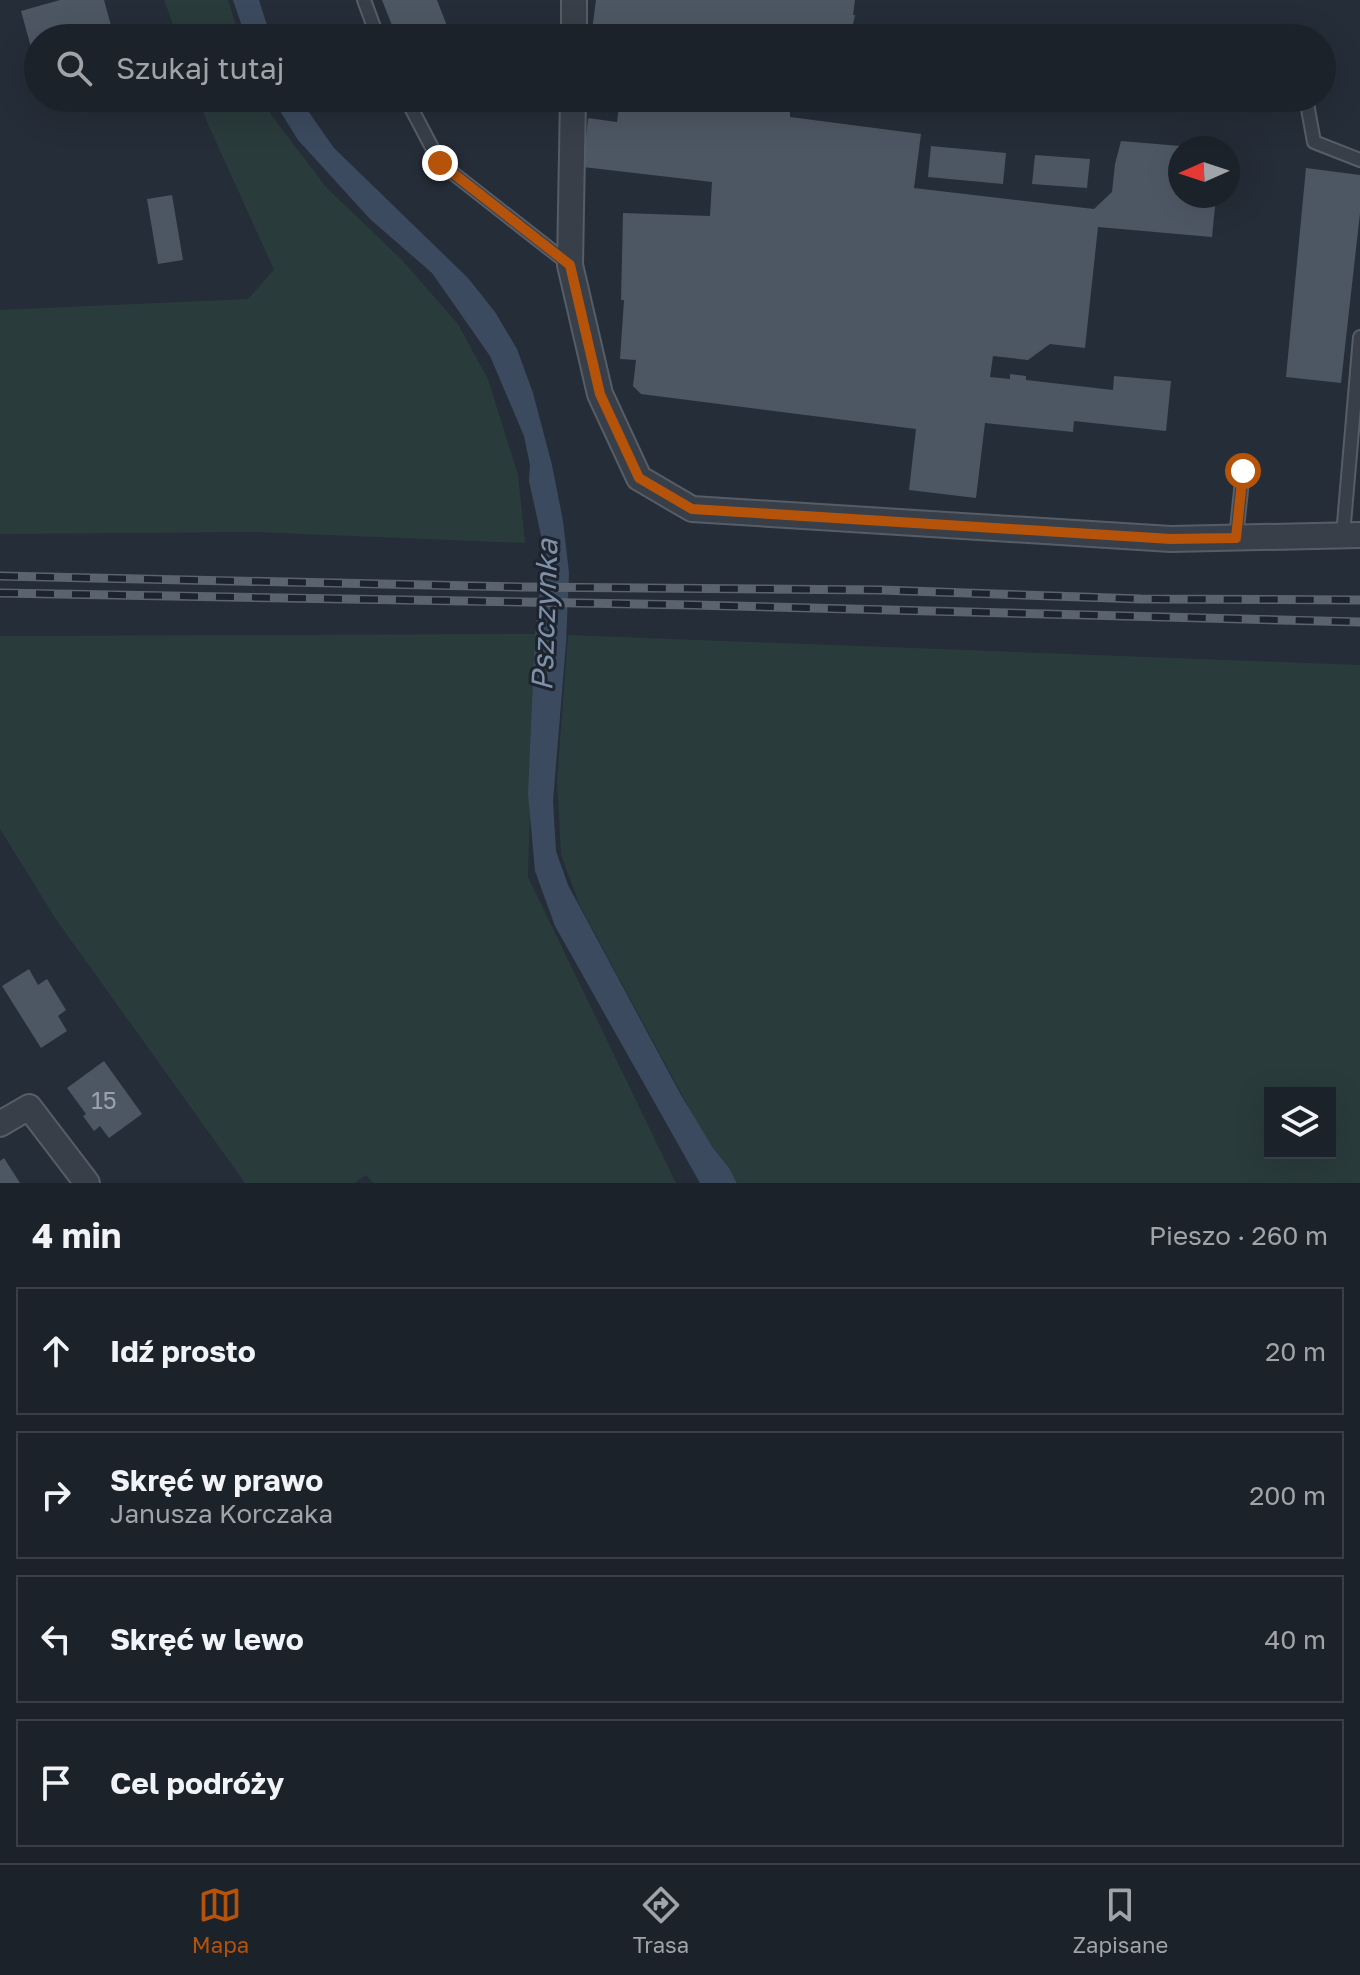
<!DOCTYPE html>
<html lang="pl">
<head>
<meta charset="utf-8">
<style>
  body { margin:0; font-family:"Golos Text",sans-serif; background:#252a32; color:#f1f3f6 }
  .controls { position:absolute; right:24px; bottom:24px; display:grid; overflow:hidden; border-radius:0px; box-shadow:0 8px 32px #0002 }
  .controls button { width:72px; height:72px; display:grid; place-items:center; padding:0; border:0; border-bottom:2px solid #3a3f47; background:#1c222a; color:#f1f3f6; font:40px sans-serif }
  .compass { position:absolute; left:1168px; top:136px; width:72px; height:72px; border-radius:50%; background:#1c222a; box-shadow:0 8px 32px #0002; rotate:267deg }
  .stop { position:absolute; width:24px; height:24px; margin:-18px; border:6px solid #b45309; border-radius:50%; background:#fff }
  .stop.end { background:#b45309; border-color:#fff; box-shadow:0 2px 8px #0008 }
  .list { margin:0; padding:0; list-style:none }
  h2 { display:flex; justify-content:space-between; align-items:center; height:104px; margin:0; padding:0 32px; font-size:34px }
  h2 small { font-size:26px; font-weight:400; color:#a0a4a8 }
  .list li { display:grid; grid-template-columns:52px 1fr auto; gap:24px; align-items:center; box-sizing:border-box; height:128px; margin:0 16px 16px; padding:0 16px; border:2px solid #3a3f47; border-radius:0px }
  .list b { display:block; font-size:30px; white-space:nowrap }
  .list p { margin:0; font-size:26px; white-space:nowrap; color:#a0a4a8 }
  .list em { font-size:26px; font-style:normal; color:#a0a4a8 }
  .icon { flex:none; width:44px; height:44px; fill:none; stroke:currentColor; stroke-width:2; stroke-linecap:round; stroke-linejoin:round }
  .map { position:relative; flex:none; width:1360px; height:1183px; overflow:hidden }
  .search { position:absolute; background:#1c222a; box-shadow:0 8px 32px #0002; left:24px; right:24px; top:24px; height:88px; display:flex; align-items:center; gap:20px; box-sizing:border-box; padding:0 28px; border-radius:44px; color:#a0a4a8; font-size:30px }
  .sheet { height:680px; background:#1c222a }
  nav { display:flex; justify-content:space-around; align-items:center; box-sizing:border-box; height:112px; border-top:2px solid #3a3f47; background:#1c222a; font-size:22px; color:#a0a4a8 }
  nav a { display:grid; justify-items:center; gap:4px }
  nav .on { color:#b45309 }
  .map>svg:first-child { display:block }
</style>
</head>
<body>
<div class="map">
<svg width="1360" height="1183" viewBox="0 0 1360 1183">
  <rect width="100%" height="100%" fill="#252d38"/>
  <path fill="#2a3b3b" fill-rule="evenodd" d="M164,0H228L240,38H178Z
    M198,98H263L272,116L326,187L402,260L458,324L488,379L518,475L525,543L255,532L0,534V310L248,299L274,270L207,122Z
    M535,634L528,877L676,1183H373L366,1175L354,1183H245L55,918L0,829V636Z
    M568,635L1360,665V1183H738L702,1132L580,906L561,855L557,780ZM1270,1093H1330V1153H1270Z"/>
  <path fill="#3c4a5f" d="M233,0H259L271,38H246Z
    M272,98H299L334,148L468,278L495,312L517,349L533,393L552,465L563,521L569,573L566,643L553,801L556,851L568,885L681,1095L713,1148L729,1168L737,1183H700L555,926L535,871L528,794L535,637L544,549L529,481L530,465L524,436L490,356L432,273L370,219L298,140Z"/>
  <path fill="#4d5763" d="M60,0H104L112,29L78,38H38V49L32,51L21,11Z
    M382,0H437L447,26L416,38H397Z
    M596,0H855L853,15H855L850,38H591Z
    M620,98H790V117L921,134L914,188L1094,209L1112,192L1115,164L1121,141L1180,146V196H1216L1212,237L1098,227L1085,348L1050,344L1028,360L993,356L990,377L1010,379V374L1026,376V380L1113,390L1114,376L1171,381L1166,431L1074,421L1073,432L985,423L976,498L909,490L916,429L641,394L633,386L636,360L620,359L624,300H621L623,213L710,216L712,182L583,167L588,118L617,122Z
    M931,146L1006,153L1003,184L928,177Z
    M1035,155L1090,159L1087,188L1032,184Z
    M1306,168L1360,175V213L1341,383L1286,377Z
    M172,195L183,260L158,264L147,199Z
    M29,969L38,985L47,979L66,1010L58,1016L67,1031L41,1048L2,986Z
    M104,1061L142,1114L109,1138L100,1126L94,1131L83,1116L86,1114L67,1088Z
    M4,1158L20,1183H0V1161Z"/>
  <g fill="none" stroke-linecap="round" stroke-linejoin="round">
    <defs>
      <path id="service" d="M364,0L378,38
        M406,98L440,163L569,264
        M1306,98L1314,142L1360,160
        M1343,535L1360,337
        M1236,538L1243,471"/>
      <path id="minor" d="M574,38V0
        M573,98L570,265L600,394L639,478L692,509L1171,539L1360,535
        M0,1124L29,1107L87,1183"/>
    </defs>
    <use href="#service" stroke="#565d66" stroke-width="16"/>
    <use href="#minor" stroke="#565d66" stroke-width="28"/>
    <use href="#service" stroke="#383f49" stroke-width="12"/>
    <use href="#minor" stroke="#383f49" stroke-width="24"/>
    <defs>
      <path id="rail" d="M0,576L521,587L881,590L1141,599L1360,600
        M0,593L693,605L1360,622"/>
    </defs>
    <use href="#rail" stroke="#5b636f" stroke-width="9"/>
    <use href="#rail" stroke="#1d242d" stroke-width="6" stroke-dasharray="18" stroke-linecap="butt"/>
  </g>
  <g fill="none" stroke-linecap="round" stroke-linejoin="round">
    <path stroke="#b45309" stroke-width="10" d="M440,163L570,265L600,394L639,478L692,509L1171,539L1236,538L1243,471"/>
  </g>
  <g text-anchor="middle" stroke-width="6" stroke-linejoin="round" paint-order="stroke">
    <g font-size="24" fill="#9aa1ac">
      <text x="104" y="1109">15</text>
    </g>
    <g font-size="30" font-style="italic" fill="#7f90a9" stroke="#1d242d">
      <text transform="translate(545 615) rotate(-88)" y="10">Pszczynka</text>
    </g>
  </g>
</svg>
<div class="controls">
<button><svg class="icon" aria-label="layers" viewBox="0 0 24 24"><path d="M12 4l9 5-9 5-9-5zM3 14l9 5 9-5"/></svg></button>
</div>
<svg class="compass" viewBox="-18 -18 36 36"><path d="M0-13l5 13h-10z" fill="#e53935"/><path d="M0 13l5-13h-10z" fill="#a0a4a8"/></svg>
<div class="stop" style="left:1243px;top:471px"></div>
<div class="stop end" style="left:440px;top:163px"></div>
<div class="search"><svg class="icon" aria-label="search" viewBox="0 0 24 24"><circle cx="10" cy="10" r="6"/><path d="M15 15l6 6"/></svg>Szukaj tutaj</div>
</div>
<section class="sheet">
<h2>4 min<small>Pieszo · 260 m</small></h2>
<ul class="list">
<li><svg class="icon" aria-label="ahead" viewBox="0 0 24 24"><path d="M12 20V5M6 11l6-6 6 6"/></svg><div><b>Idź prosto</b></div><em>20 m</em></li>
<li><svg class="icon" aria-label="right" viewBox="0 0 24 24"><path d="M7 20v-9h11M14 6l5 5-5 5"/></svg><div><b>Skręć w prawo</b><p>Janusza Korczaka</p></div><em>200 m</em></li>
<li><svg class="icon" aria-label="left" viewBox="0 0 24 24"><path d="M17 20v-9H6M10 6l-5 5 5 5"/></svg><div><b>Skręć w lewo</b></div><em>40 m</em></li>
<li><svg class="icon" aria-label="arrive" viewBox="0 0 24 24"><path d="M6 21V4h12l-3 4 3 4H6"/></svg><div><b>Cel podróży</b></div></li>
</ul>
</section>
<nav>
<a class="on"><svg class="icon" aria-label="map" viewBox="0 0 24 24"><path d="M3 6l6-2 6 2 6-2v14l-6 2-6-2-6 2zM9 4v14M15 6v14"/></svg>Mapa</a>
<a><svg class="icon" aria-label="directions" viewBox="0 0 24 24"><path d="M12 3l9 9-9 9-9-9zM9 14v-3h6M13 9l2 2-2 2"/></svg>Trasa</a>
<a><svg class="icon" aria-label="saved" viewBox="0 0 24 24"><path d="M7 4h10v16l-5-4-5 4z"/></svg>Zapisane</a>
</nav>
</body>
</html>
